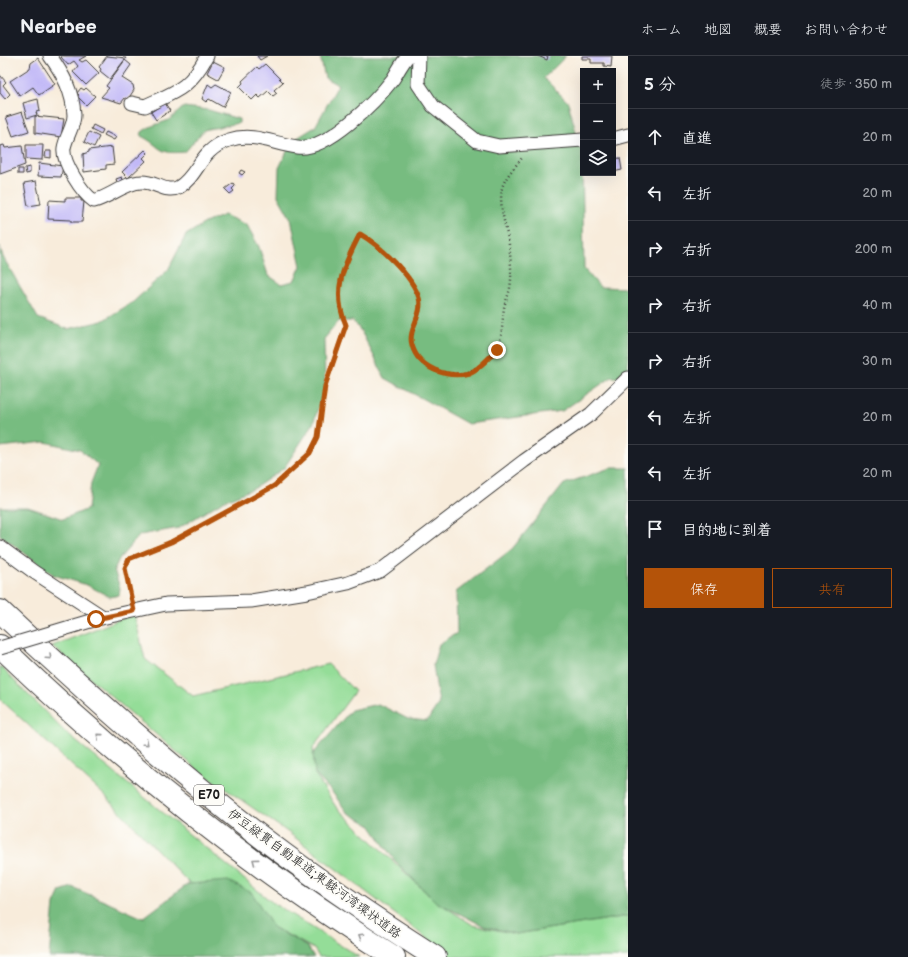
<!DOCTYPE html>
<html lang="ja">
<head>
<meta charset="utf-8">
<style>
  body { margin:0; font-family:"Balsamiq Sans","Klee One",sans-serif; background:#242831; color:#f1f3f6 }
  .controls { position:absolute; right:12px; top:12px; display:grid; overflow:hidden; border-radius:0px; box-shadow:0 4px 16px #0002 }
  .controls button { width:36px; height:36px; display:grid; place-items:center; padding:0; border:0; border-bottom:1px solid #363941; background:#171b24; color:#f1f3f6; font:20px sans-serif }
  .stop { position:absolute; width:12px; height:12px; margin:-9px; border:3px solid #b45309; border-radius:50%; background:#fff }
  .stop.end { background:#b45309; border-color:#fff; box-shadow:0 1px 4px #0008 }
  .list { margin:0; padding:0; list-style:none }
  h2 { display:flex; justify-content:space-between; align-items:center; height:52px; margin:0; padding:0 16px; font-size:17px }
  h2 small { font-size:13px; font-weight:400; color:#9ea1a6 }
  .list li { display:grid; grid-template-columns:26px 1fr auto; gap:12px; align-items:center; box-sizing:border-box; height:56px; padding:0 16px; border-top:1px solid #363941 }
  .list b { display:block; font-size:15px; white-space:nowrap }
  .list em { font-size:13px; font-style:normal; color:#9ea1a6 }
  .actions { display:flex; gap:8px; padding:12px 16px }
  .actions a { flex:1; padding:9px 0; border:1px solid #b45309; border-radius:0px; text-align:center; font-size:14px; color:#b45309 }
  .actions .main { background:#b45309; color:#fff }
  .icon { flex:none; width:22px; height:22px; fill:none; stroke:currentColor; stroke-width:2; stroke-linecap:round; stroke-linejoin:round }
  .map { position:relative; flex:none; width:628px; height:901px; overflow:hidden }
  header { display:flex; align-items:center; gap:24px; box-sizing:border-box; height:56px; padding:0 20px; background:#171b24; border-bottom:1px solid #363941 }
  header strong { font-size:19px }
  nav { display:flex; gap:22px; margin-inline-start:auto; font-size:14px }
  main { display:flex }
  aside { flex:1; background:#171b24 }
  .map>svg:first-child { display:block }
</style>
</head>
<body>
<header>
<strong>Nearbee</strong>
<nav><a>ホーム</a><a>地図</a><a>概要</a><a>お問い合わせ</a></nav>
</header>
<main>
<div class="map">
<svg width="628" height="901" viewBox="0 0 628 901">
  <rect width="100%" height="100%" fill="#fdfcf7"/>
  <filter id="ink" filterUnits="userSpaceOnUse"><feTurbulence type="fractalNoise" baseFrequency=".025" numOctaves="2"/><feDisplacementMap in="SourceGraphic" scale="8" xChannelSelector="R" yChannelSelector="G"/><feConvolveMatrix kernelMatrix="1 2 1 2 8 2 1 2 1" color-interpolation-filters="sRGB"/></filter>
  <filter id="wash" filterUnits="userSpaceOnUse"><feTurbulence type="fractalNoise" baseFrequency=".012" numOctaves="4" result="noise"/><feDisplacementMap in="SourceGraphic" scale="16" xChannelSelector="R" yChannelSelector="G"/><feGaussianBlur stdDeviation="0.9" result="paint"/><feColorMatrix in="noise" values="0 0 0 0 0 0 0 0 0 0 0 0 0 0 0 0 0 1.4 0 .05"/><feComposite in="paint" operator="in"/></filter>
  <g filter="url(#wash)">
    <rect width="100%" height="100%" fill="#f8ecdb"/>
    <path fill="#94dd98" stroke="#587c5a" d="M134,558L145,603L193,640L328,608L355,635L313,692L315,718L336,751L433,843L473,869L516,878L628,860V901H453L446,897L289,777L198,714L52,590Z
      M0,610L66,677L273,847L359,901H319L314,893L273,871L259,851L222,831L189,827L104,739L0,643Z"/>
    <path fill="#77bc80" stroke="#4a6c4e" d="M320,0H566L544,22L568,46L582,98L584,213L600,231L628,232V323L612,321L562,355L468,368L385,322L361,275L353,265H339L324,283L325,330L313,368L284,412L255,432L223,445L179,472L140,479L119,503L114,514L120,532L119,539L110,541L87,529L54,519L0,479V451H28L63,463L88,453L91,427L98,409L80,394L45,386L0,391V190L3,201L38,262L68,273L102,265L133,246L168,214L186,179L205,167L224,159L247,169L259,191L268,219L281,228L294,225L301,210L291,163L278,140L279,112L292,85L315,71L338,29L325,22Z
      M184,51L209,54L239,63V67L204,74L185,96C156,99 162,90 141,80L142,76C151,69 156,69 166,65C172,63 178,55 184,51Z
      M610,412H628V860L516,878L484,870L436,846L395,805L370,769L347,756L332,736L315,718L313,698L351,654L378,648L408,663L427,665L439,647L433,609L439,588L457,577L456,536L512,493L564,428Z
      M228,825L252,837L273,871L308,891L314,901H49L54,848L60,835L72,831L143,862L188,828Z"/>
    <g id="blocks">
      <path fill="#bfb6f7" d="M62,0H86L79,4L82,6L86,4L99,17L86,29L73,16L78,10L74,5L68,9L61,1Z
        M107,0L126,2L110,23L100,15L101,13L99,11Z
        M257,0H267L260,4Z
        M538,0H548L547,4Z
        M582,0H612L611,11L604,10V7H591V3H582Z
        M38,2L55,28L39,39L33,31L20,40L10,25L30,12L31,7Z
        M125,4L131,9L122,22L133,29L134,34L128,43L125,42L121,47L101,41L109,32L106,30Z
        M213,5L225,11L218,23L207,17Z
        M265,8L283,26L274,34L277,37L273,40L268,35L260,42L257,39L252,44L239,31L243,27L242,25L257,11L259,13Z
        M0,19L6,26L3,29L10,38L5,43L0,37Z
        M208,28L212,31L216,28L231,36L223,51L209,43L206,46L202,43Z
        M81,32L84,34L86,32L95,40L86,49L77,40L79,39L77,37Z
        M38,43L40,55L36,56L37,59L27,62L23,47Z
        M165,47L170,55L156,64L151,56Z
        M22,56L29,75L13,80L6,61Z
        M35,60L64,63L61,81L35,77Z
        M93,69L103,74L101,78L91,73Z
        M89,76L99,81L94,91L84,86Z
        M106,76L116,81L114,84L104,79Z
        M4,89L5,92L22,90L25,109L0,118V90Z
        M26,89H43L42,104L26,103Z
        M112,91L114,108L106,109V113L84,116L83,98L89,96V94Z
        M145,94L148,97L143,102L146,105L128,122L122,116Z
        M46,95H51V102L45,101Z
        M620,102L622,114L613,116V103Z
        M39,107L63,110L61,121L38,120Z
        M30,111V117L26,118L25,112Z
        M18,113H23V118H18Z
        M241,114L245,116L242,119L239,117Z
        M122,121L124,127L118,129L116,123Z
        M36,125L41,148L28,150L24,127Z
        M233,127L235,130L232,133L234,135L230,138L225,133Z
        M65,142H81V145H84L82,166H71V164L48,163L49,144L65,145Z"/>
    </g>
  </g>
  <g filter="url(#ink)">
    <use href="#blocks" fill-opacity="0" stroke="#3d3b39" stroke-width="1"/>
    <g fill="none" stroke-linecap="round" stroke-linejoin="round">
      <defs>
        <path id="street" d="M50,0C63,18 73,36 74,59C74,71 66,80 64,92C62,106 82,137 94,145C109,141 127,126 141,126C155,125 166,138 179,131C199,119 199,94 229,84C253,76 274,88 297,91C326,96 376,45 393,23C398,15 402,7 408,0
          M419,0L418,28L433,50L477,85L499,90L583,84
          M132,47L145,50C177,35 189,33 207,0
          M613,83L628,79
          M0,491L34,516L103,561
          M97,563L166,548L251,545L307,536L348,527L380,515L524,405L591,358L628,322"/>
        <path id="highway" d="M0,555C85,635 172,713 265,784C320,826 377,864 435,901
          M0,590C120,706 252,812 394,901"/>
      </defs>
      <use href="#street" stroke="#3d3b39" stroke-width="15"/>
      <use href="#highway" stroke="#3d3b39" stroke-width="24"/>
      <path stroke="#3d3b39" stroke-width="2.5" stroke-dasharray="1 3" stroke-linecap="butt" d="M131,543L125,512L129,503L171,486L274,430L310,397L318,381L325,330L346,269C331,234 344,209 360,178C380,189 412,219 419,241C426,267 396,279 423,307C431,315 448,318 459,318C473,316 489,306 496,294C503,283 502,265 504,252C505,245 509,239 510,232C512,221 511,209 510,198C509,177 498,154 502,132C505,121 515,111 522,102"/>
      <use href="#street" stroke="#fff" stroke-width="13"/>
      <use href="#highway" stroke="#fff" stroke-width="22"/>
      <defs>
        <path id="street-bridge" d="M0,592L97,563"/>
      </defs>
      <use href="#street-bridge" stroke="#3d3b39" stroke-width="15" stroke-linecap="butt"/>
      <use href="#street-bridge" stroke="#fff" stroke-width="13"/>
    </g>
    <defs><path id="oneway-chevron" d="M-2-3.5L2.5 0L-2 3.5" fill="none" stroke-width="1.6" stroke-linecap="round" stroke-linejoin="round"/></defs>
    <g stroke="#999">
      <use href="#oneway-chevron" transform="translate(49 601) rotate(42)"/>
      <use href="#oneway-chevron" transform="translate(99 680) rotate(-139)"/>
      <use href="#oneway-chevron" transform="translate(146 687) rotate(42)"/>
      <use href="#oneway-chevron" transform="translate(255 805) rotate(-143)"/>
      <use href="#oneway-chevron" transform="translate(361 880) rotate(-148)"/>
    </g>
  </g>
  <g fill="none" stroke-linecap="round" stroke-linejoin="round" filter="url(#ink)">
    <path stroke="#b45309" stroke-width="5" d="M96,563L134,555L125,512L129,503L171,486L274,430L310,397L318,381L325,330L346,269C331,234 344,209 360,178C379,189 412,219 419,242C424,258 407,274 412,289C418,312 447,323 469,317C479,314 489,301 497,294"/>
  </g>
  <g text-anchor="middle" stroke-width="4" stroke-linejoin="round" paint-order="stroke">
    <rect fill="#fdfcf7" stroke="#605f5e" stroke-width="1" x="194" y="729" width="30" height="20" rx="3"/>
    <g font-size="12" font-weight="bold" fill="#1c1c1c">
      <text x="209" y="743">E70</text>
    </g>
    <g font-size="13" fill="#1c1c1c" stroke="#fdfcf7">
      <text transform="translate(315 817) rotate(36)" y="5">伊豆縦貫自動車道;東駿河湾環状道路</text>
    </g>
  </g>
</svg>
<div class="controls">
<button>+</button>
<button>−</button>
<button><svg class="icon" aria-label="layers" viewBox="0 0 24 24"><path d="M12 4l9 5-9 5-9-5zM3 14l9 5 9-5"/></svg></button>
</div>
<div class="stop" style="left:96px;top:563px"></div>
<div class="stop end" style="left:497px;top:294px"></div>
</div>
<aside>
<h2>5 分<small>徒歩 · 350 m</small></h2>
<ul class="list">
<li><svg class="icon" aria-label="ahead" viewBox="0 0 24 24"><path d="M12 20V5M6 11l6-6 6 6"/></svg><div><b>直進</b></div><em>20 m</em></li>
<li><svg class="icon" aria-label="left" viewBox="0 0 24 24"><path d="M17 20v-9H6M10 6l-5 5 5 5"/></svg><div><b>左折</b></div><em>20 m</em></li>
<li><svg class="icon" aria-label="right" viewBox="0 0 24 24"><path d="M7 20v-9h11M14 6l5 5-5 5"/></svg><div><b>右折</b></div><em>200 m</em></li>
<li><svg class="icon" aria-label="right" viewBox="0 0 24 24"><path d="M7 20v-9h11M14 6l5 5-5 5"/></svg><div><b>右折</b></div><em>40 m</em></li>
<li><svg class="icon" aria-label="right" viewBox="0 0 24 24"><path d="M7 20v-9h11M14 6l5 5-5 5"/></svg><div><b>右折</b></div><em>30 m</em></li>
<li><svg class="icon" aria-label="left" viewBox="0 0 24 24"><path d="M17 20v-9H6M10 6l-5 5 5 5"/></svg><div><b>左折</b></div><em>20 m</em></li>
<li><svg class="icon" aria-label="left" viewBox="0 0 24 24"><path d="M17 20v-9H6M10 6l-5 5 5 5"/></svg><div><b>左折</b></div><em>20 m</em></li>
<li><svg class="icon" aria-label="arrive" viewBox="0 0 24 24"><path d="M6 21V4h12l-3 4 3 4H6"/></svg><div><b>目的地に到着</b></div></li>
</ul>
<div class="actions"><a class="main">保存</a><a>共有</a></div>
</aside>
</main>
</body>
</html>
